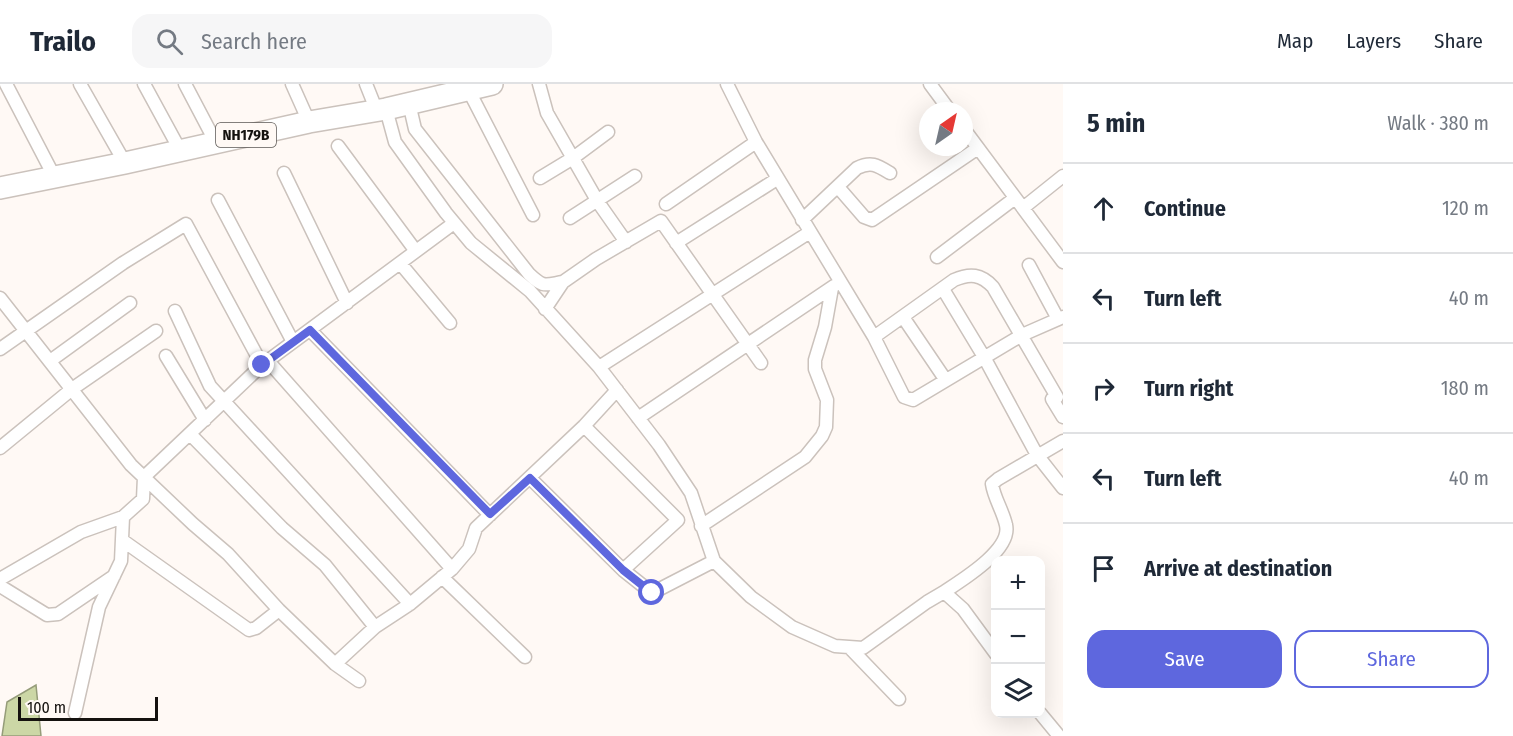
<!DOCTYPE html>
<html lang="en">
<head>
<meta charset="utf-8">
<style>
  body { margin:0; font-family:"Fira Sans Condensed",sans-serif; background:#f6f6f7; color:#1f2937 }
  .controls { position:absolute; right:18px; bottom:18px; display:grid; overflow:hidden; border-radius:12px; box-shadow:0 6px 24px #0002 }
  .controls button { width:54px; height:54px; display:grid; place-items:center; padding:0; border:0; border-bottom:2px solid #e0e1e3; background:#fff; color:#1f2937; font:30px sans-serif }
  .compass { position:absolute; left:919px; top:18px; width:54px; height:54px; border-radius:50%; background:#fff; box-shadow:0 6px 24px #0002; rotate:34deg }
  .scale { position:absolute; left:18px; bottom:15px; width:140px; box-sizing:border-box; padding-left:6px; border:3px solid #15120f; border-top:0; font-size:16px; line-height:21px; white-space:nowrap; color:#15120f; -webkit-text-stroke:4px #fff9f5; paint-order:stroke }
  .stop { position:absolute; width:18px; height:18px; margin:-14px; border:4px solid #5e67de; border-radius:50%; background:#fff }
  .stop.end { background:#5e67de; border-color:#fff; box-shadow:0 2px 6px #0008 }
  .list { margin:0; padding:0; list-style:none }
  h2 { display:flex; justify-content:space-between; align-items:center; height:78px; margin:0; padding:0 24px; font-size:26px }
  h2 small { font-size:20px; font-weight:400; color:#747a83 }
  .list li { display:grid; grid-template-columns:39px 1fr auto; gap:18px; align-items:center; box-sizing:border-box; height:90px; padding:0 24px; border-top:2px solid #e0e1e3 }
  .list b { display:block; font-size:22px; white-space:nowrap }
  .list em { font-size:20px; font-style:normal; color:#747a83 }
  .actions { display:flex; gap:12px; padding:18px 24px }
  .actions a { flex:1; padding:14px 0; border:2px solid #5e67de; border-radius:18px; text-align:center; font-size:21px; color:#5e67de }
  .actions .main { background:#5e67de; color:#fff }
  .icon { flex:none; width:33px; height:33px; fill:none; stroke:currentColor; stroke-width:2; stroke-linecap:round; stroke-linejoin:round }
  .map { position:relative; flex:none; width:1063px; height:652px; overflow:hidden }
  header { display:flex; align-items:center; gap:36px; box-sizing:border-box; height:84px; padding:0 30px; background:#fff; border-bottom:2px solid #e0e1e3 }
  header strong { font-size:28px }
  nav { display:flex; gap:33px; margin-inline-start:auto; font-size:21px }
  .search { width:420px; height:54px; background:#f6f6f7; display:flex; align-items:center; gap:15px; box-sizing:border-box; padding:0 21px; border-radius:18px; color:#747a83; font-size:22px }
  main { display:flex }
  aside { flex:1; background:#fff }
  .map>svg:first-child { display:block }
</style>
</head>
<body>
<header>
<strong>Trailo</strong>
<div class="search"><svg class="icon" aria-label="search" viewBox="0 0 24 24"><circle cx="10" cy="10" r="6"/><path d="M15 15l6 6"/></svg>Search here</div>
<nav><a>Map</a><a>Layers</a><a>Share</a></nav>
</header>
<main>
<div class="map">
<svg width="1063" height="652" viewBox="0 0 1063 652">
  <rect width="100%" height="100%" fill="#fff9f5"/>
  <path fill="#ccd7a6" stroke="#959c79" stroke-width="1.5" d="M36,601L41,652H2L7,618Z"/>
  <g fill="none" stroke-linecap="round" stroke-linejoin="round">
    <defs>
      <path id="street" d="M6,0L55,94
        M80,0L125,79
        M144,0L180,66
        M185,0L215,57
        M292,0L309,38
        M366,0L376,25
        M539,0L547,29L598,118L626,158
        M727,0L756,58L874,253L904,313L913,316L1022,251L1063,233
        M930,0L950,27
        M468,5L533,131
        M409,19L415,45L529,190C544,204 544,201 563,198
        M386,25L395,58L446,129L471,159L530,207L599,283L659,361L691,409L714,477L751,513L792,543L835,562L863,564L927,518L944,508L963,525L996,570
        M964,45L1063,178
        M338,62L415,166
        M284,89L347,219
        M540,94L573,74L608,48
        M838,103L864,133L872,136L978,64
        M218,116L293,258
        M666,120L756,58
        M1023,124L1063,92
        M570,134L635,92
        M802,136L857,84C871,77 877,81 890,89
        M676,159L777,95
        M937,173L1015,114
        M400,179L450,239
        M1029,181L1058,235
        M943,205L984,273L1037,371L1063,404
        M0,214L131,381L193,440L228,470L279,526L335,580L359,597
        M545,225L563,198L596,175L661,137L761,279
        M175,227L210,302L410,520
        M903,233L945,295
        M310,246L490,431
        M874,253L954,196C970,189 981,190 993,203L1057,313
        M0,265L123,179L186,140L262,281
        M166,272L205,336
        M50,277L130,219
        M268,277L452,485
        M599,283L810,148
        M1052,315L1063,333
        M638,334L834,202
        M584,342L678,436L623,486
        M190,350L282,444L325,481L375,543
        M0,364L72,305L156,247
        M530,394L623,486L652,509L714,477
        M701,442L805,373L822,352L826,343L827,316L815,285V276L825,243L832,204
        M122,456L249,546L256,544L279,526
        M442,493L525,573
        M0,495L81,448L123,433
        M0,502L47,531L58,530L114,492
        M944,508C962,496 1012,466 1006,441C1003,427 994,414 992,400L998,395L1063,357
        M850,564L899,615
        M335,580L375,543L410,520L452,485L469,465L476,444L584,342L617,306
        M75,629L99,523L121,477L123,433L143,415L144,393L262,281L454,139
        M1040,629L1059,652"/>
      <path id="highway" d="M0,104L125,79L309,38L386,25L492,0"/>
    </defs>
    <use href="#street" stroke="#cbc2bc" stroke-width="15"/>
    <use href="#highway" stroke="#cbc2bc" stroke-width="24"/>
    <use href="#street" stroke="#fff" stroke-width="12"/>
    <use href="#highway" stroke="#fff" stroke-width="21"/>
  </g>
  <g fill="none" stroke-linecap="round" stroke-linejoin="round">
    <path stroke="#5e67de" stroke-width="8" d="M262,281L310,246L490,430L530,394L623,486L652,509"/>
  </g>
  <g text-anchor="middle" stroke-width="6" stroke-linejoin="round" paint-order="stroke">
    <rect fill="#fff9f5" stroke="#5b5754" stroke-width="1.5" x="216" y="39" width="60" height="24" rx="4.5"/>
    <g font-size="15" font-weight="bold" fill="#15120f">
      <text x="246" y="56">NH179B</text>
    </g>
  </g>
</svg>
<div class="controls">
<button>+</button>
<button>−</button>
<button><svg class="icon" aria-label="layers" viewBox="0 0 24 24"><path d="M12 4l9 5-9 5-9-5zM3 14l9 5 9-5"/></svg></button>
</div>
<svg class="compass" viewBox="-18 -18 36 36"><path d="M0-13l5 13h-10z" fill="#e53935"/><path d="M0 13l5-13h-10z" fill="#747a83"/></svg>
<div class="scale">100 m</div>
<div class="stop" style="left:652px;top:509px"></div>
<div class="stop end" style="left:262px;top:281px"></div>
</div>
<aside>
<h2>5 min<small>Walk · 380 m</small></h2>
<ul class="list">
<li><svg class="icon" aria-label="ahead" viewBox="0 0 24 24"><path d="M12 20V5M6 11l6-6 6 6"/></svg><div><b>Continue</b></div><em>120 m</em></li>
<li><svg class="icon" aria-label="left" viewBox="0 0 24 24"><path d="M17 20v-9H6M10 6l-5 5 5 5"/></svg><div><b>Turn left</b></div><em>40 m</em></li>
<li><svg class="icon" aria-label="right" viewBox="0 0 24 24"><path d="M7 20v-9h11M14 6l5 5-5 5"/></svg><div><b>Turn right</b></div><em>180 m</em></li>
<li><svg class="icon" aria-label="left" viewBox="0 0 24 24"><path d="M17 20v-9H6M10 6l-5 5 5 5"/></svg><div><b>Turn left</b></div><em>40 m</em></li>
<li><svg class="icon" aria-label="arrive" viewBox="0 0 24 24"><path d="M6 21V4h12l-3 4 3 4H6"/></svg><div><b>Arrive at destination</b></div></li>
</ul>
<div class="actions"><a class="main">Save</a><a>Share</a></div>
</aside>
</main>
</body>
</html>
